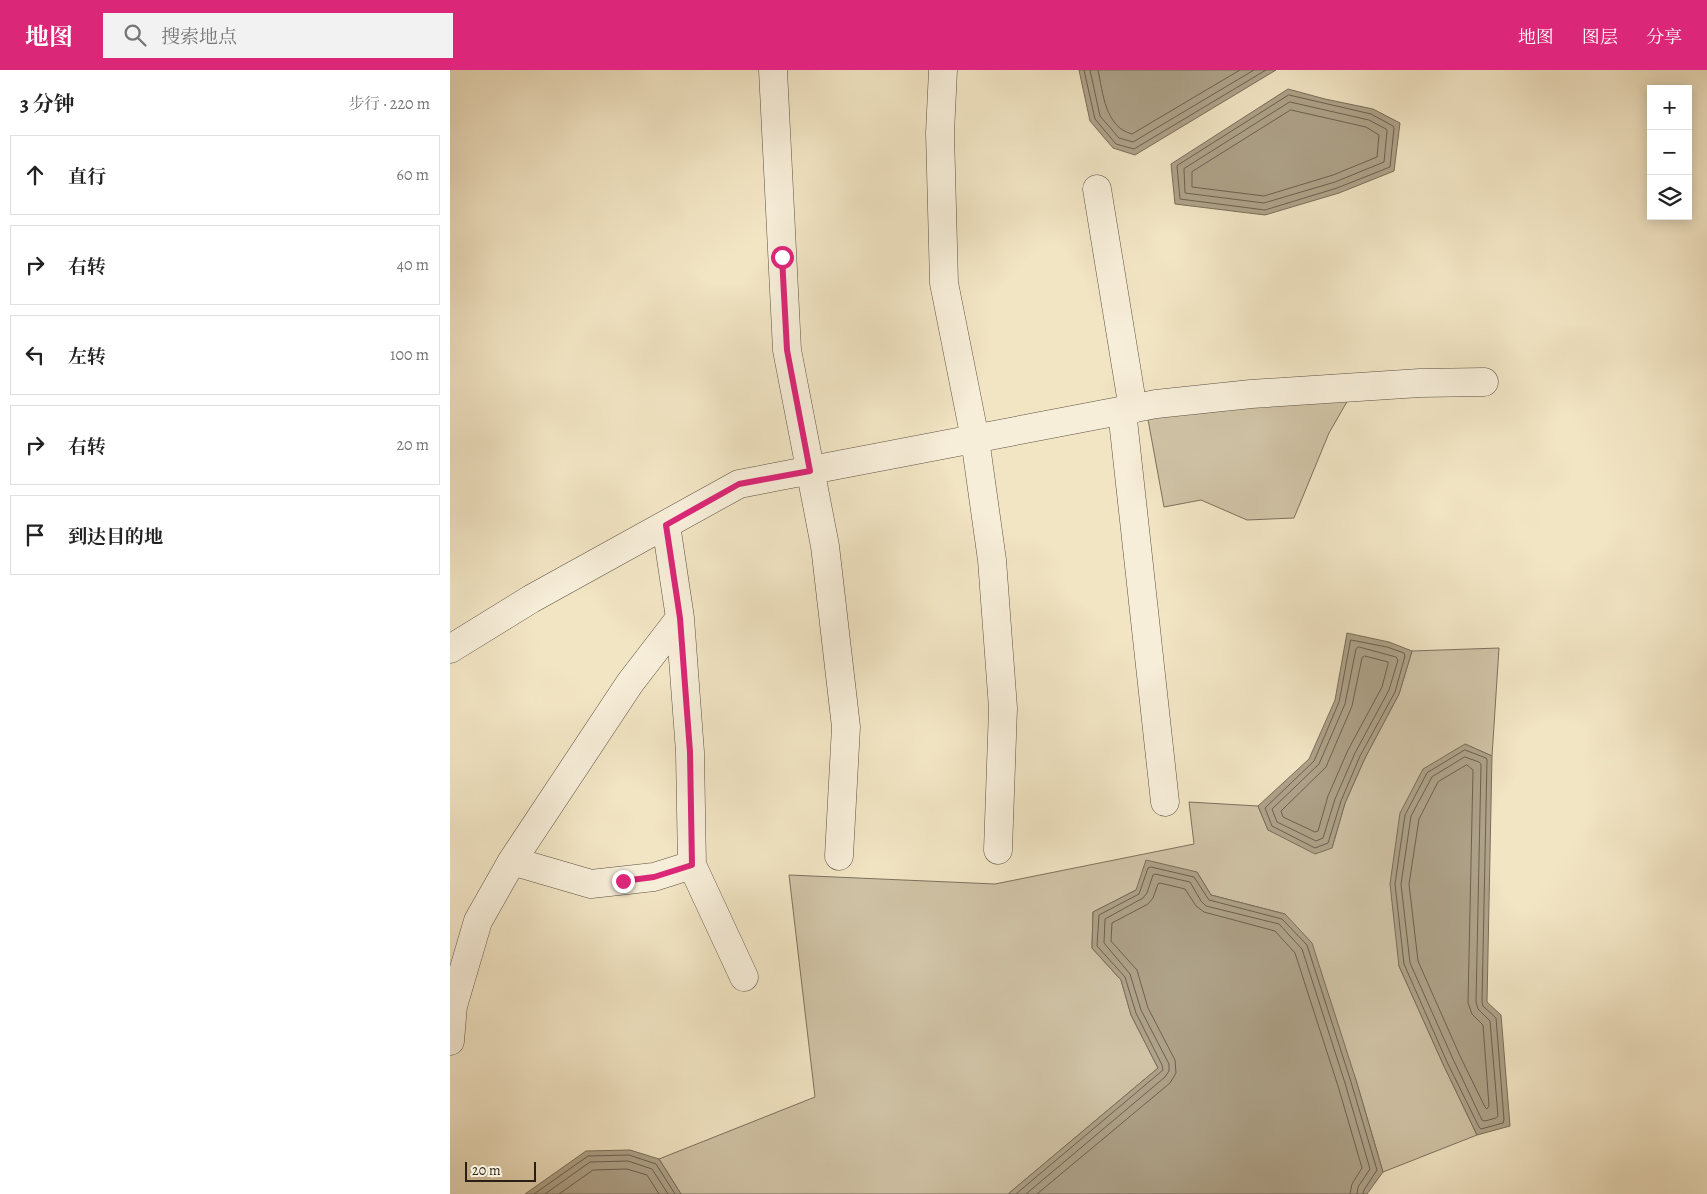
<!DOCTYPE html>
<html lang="zh">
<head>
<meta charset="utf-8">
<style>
  body { margin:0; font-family:Alegreya,"Noto Serif SC",serif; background:#f2f2f2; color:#222 }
  .controls { position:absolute; right:15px; top:15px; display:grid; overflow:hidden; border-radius:0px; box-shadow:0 2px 12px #0003 }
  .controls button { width:45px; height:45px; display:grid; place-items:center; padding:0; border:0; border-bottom:1px solid #e0e0e0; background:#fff; color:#222; font:25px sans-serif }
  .scale { position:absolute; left:15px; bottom:12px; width:71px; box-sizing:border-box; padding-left:5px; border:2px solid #291f16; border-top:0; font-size:14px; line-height:18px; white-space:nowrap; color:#291f16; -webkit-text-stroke:4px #f7eed9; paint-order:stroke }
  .stop { position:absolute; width:15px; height:15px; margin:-11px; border:4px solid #db2777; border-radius:50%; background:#fff }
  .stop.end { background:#db2777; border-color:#fff; box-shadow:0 1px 5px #0008 }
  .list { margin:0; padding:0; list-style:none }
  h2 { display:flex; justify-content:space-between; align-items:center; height:65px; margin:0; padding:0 20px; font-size:21px }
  h2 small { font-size:16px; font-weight:400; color:#767676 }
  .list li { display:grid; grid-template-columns:32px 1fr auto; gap:15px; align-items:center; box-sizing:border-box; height:80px; margin:0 10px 10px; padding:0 10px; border:1px solid #e0e0e0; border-radius:0px }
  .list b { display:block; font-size:19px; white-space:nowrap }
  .list em { font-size:16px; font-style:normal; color:#767676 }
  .icon { flex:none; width:28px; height:28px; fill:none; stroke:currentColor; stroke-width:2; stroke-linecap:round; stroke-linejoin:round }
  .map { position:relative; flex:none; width:1257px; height:1124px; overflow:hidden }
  header { display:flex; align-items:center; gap:30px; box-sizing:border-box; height:70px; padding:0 25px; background:#db2777; color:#fff }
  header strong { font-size:24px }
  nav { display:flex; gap:28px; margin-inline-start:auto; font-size:18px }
  .search { width:350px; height:45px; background:#f2f2f2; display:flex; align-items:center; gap:12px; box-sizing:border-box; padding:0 18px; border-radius:0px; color:#767676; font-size:19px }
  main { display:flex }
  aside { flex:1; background:#fff }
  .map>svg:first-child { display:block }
</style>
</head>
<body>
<header>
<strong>地图</strong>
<div class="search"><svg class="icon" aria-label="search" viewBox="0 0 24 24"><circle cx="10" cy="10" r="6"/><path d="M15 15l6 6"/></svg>搜索地点</div>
<nav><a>地图</a><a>图层</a><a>分享</a></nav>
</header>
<main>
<aside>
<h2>3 分钟<small>步行 · 220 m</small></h2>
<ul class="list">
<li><svg class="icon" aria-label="ahead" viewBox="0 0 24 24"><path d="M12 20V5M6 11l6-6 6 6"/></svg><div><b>直行</b></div><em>60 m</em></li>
<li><svg class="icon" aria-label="right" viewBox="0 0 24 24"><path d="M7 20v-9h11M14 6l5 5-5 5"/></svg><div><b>右转</b></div><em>40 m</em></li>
<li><svg class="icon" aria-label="left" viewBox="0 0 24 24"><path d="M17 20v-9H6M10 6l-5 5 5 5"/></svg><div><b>左转</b></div><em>100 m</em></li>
<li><svg class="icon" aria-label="right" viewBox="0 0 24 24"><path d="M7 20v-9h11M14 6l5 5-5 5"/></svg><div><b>右转</b></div><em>20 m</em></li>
<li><svg class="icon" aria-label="arrive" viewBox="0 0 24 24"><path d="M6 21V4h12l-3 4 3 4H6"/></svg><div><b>到达目的地</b></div></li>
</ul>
</aside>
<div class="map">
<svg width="1257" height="1124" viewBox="0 0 1257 1124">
  <rect width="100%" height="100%" fill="#f2e5c4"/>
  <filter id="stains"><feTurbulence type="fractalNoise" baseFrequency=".004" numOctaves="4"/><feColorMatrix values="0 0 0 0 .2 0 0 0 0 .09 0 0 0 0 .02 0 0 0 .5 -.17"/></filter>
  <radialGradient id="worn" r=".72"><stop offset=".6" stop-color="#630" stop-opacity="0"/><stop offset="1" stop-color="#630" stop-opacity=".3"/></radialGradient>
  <path fill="#d0c3a6" stroke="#7c715e" d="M902,323L879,363L844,448L797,450L751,430L714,437L697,344Z
    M1049,578L1042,686L1015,674L949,896L993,994L1027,1065L933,1102L906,1010L835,844L761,825L747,802L686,820L643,842L642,878L671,910L681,945L708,998L558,1124H231L209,1089L365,1027L339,805L545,814L744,774L739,732L808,736L818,760L882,778L895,733L915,688L949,624L962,581Z"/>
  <path fill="#aea289" stroke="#796e5b" d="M629,0H826L685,85L663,78L640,51Z
    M838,19L875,29L923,39L950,53L944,101L889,123L815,145L725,134L721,94Z
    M897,563L939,572L962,581L949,624L915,688L895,733L882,778L865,784L818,760L808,736L859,689L885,630Z
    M1015,674L1042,686L1037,932L1051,945L1060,1056L1027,1065L993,994L949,896L940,814L950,743L973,699Z
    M696,790L747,802L761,825L835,844L862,873L906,1010L933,1102L917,1124H558L708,998L681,945L671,910L642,878L643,842L686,820Z
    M180,1080L209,1089L231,1124H75L136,1081Z"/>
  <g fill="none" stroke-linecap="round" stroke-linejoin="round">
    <path stroke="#6c6050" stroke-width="1" d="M634,0L645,49L666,74L684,79L816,0
      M640,0L650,46L669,68L683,72L804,0
      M648,0C653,23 655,57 682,64L790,0
      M839,25L921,44L943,56L944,58L940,97L887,118L815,140L730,129L727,96Z
      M840,32L919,50L936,59L937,61L934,92L885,112L814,133L735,123L734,99Z
      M841,40L916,57L929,65L927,87L883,105L814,126L742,117V102Z
      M901,570L937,577L954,583L955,586L945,622L910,686L891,731L878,773L865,778L822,756L815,738L864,691L889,632Z
      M909,577L946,587L948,590L939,620L905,683L885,729L873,768L866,771L827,752L822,739L869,694L895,634L906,579Z
      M915,586L938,592V594L932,617L898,680L878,726L868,761L865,762L833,747L831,741L876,697L902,636L912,588Z
      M1015,680L1036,688L1037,690L1032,932L1033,936L1046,948L1054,1050L1053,1053L1031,1059L1029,1057L997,992L954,894L945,814L955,745L977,703Z
      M1015,687L1029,692L1031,694L1026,932L1028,939L1040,951L1048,1046L1046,1048L1035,1051L1032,1050L1003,989L960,893L951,814L961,746L982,707Z
      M1017,695L1023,700L1018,933L1022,944L1033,955L1039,1036L1037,1039L1035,1037L1010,986L968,891L959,814L969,749L988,712Z
      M84,1124L138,1086L179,1085L206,1094L225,1124
      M95,1124L140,1092L178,1091L202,1099L218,1124
      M109,1124L143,1100L177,1099L197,1105L209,1124
      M566,1124L713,1000L712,995L686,943L675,907L647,876L649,845L689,824L698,798L701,797L744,807L759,830L832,849L857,875L901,1012L927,1100L914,1120L913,1124
      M576,1124L715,1007L719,1001V994L691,940L680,904L654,873L655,849L693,828L697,823L703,805L705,804L740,812L751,831L756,836L829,854L852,879L895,1013L920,1099L908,1117L907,1124
      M587,1124L720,1013L726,1003L725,990L698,938L687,900L661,871L662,853L698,834L703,828L708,814L710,813L735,819L746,836L754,842L825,861L845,883L888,1016L912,1098L902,1114L900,1124"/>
    <defs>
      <path id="minor" d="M323,0L337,280L375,476L396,657L389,786
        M493,0L490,63L494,213L525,369L542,490L553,638L548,780
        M647,119L683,339
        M672,341L715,732
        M230,548L240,682L242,795
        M0,579L81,529L289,414L706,334L801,324L970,313L1034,312
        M62,791L180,613L230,548L216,455
        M0,971L3,936L28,851L62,791L141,814L204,807L242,795L294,907"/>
    </defs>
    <use href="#minor" stroke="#5b5042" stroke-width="29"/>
    <use href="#minor" stroke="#f7eed9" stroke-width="28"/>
  </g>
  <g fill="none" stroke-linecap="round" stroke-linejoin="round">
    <path stroke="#db2777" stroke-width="6" d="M173,811L204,807L242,795L240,682L230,548L216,455L289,414L360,401L337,280L332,187"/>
  </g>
  <rect width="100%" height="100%" filter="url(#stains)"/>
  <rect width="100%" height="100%" fill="url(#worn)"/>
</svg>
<div class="controls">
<button>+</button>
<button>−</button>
<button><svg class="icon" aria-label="layers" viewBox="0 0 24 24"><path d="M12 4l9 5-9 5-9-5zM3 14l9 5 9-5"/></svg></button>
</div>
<div class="scale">20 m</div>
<div class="stop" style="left:332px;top:187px"></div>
<div class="stop end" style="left:173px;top:811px"></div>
</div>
</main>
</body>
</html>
